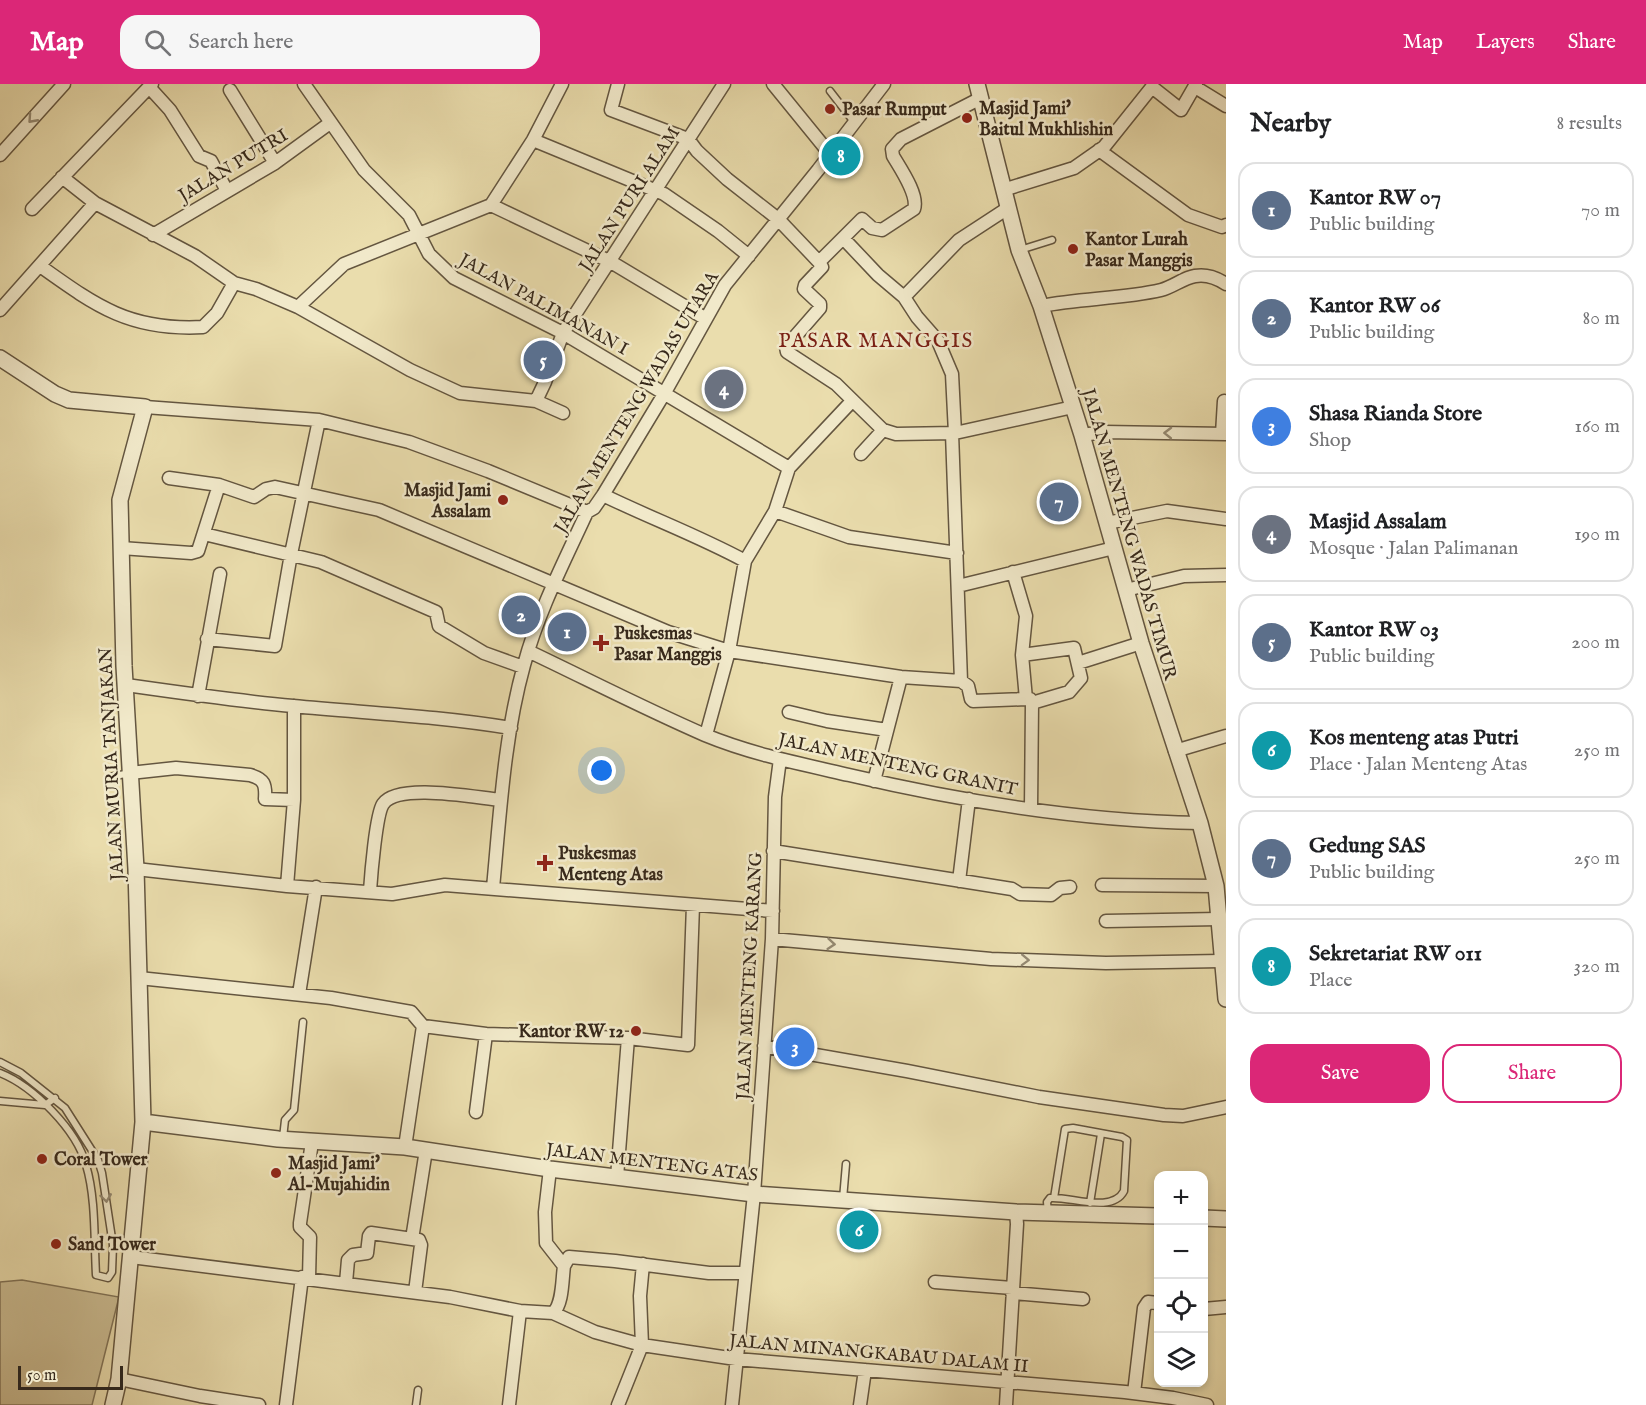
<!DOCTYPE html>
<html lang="en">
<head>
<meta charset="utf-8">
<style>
  body { margin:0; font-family:"IM FELL English",serif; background:#f6f6f6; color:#202124 }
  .controls { position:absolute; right:18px; bottom:18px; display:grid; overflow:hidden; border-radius:12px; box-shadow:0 3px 9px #0003 }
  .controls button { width:54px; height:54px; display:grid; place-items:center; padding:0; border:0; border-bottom:2px solid #e0e0e0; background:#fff; color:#202124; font:30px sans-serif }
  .scale { position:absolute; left:18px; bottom:15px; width:105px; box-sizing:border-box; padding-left:6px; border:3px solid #37291b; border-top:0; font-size:16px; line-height:21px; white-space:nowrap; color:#37291b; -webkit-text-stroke:4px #f1e9ca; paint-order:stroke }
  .you { position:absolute; left:602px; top:687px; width:21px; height:21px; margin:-15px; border:4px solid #fff; border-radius:50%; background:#1a73e8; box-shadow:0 0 0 9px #1a73e833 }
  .badge { display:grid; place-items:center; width:39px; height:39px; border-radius:50%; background:#db2777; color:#fff; font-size:20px; font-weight:700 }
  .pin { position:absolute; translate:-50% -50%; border:3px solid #fff; box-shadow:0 2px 6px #0006 }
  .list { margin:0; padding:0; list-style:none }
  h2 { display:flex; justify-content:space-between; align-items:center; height:78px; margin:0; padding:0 24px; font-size:26px }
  h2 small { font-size:20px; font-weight:400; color:#757577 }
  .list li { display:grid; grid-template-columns:39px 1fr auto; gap:18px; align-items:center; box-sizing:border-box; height:96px; margin:0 12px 12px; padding:0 12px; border:2px solid #e0e0e0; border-radius:18px }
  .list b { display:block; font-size:22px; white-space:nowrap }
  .list p { margin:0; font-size:20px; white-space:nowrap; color:#757577 }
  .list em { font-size:20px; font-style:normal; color:#757577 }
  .actions { display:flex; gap:12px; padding:18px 24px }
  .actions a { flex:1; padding:14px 0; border:2px solid #db2777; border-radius:18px; text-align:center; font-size:21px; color:#db2777 }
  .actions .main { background:#db2777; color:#fff }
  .icon { flex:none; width:33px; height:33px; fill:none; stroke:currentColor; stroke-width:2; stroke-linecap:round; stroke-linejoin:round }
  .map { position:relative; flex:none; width:1226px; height:1321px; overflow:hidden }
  header { display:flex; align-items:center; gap:36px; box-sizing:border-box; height:84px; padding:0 30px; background:#db2777; color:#fff }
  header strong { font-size:28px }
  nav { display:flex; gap:33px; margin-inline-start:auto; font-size:21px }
  .search { width:420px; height:54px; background:#f6f6f6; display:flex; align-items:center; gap:15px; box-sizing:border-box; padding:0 21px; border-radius:18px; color:#757577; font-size:22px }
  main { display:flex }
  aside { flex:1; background:#fff }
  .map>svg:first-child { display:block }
</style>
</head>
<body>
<header>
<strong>Map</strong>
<div class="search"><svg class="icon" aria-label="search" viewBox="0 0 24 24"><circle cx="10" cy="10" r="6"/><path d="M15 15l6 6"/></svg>Search here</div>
<nav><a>Map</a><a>Layers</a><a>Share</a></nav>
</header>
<main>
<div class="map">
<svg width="1226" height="1321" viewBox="0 0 1226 1321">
  <rect width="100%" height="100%" fill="#eaddad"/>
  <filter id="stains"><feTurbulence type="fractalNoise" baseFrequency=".00333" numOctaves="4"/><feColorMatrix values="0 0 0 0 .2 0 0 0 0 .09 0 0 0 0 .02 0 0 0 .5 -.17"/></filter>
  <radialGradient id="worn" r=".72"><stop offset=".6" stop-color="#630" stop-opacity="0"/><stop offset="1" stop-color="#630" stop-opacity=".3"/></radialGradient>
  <path fill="#ccbe94" stroke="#827458" stroke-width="1.5" d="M22,1196L119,1213L92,1321H0V1198Z"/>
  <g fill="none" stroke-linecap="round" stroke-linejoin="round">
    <defs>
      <path id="service" d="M830,7L854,38
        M1020,166L1052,156
        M110,693L130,689
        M0,978L21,989L65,1024L98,1076L102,1089L113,1161L112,1188L108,1194L96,1191C94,1156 96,1114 86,1081C77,1046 33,1002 0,989
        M0,1017L45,1021L55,1014
        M283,1054L285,1036L294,1026L303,938
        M843,1115L846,1080
        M1090,1119L1101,1050
        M1048,1129L1047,1118L1050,1114C1070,1112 1112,1130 1124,1107L1127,1056L1122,1053L1073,1044L1065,1045L1054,1114
        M416,1321L418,1306"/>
      <path id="minor" d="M304,0L364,86L409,131L429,170L454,194L563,249L789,384
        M618,0L611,26L688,55L697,67L727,95L778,135L819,178L822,183L805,201L804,205L820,220V224L786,263L787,268L836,300L883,346L896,350L955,349L1073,323
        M773,0L830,70
        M149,3L170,26L199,72L211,77L227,107
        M1195,3L1226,22
        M230,6L275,79
        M533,56L664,110L718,147L749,172
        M1099,66L1188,131L1222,143L1226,141
        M0,71L64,0
        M62,93L95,119L195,172L234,199L256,205L298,223L410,286L460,309L536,317L545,298L563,249L724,0
        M1003,106L1074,84L1104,63L1152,3L1181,26L1196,0
        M491,121L611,178L706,235
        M32,125L152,0
        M153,151L275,79L330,39
        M843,154L878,191L904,213L917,233L938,257L952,290L955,349
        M819,178L862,135L872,144L882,146L914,125C919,111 900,84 893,72L892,65L901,55L981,14
        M40,182C96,222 130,247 203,243L217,229L234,199
        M904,213L959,156L1008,124
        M1041,222C1081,214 1122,215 1161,206C1173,203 1183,194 1195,192C1206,190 1217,194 1226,200
        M298,223L344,180L491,121L533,56L562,0
        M0,226L95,119
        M536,317L563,329
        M145,323L319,336L409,358L488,387L587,428
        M952,349L961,597
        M1222,350L1224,317
        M1082,351L1104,348L1226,350
        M861,370L883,346
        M169,394L219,401L254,413L266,405L275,403L379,426L668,548L729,567L901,593L961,597L968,602L971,615L973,617L1026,615H1030L1032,619
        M603,411C650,434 699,452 745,477
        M775,427L849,453L957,469
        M1107,439L1167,427L1226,435
        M204,450L321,478L436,528L439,542L484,569L523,583
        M121,464L191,469L198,467L219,401
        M1013,488L1026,532L1022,571
        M958,502L1114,464
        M1126,506L1184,492L1226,491
        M207,555L275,562L291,470L319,336
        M528,567C587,595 645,625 705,651C751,670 801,680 849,691C964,718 1082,737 1200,739
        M1078,579L1141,559
        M126,601C182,609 237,617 293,622C366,629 439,632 511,644
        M198,612L220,490
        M1026,615L1022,571L1074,564L1081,594L1069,608L1032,619
        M789,628L827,637L887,646
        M706,651L729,567L745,477L775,427L789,384L852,317
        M1175,667L1226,652
        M130,689L176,684L250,691C264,695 266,700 265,715L294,716
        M874,697L901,593
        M1031,725L1032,619
        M773,767L1012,805L1020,810L1051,811L1060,804L1070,803
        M136,785L287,802L392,810L445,801L773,827
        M959,797L969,715
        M1102,801L1216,802
        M287,802L294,716V622
        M493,804C500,730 504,653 524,581C538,528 564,478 587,428L594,424L603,411L664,310L725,201L818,86L884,0
        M370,807C371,792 376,730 383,720C398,698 477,714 501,716
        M1106,837L1219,835
        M772,855L991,875L1106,879L1221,877
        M139,894L331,914L411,928L423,942L486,950L628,954L688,961L693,821
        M299,910L316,803
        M764,962L907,987L1039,1013L1164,1031L1183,1032L1226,1023
        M476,1028L486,950
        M405,1063L423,942
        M617,1093L628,954
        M412,1155L426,1066
        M131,1173L450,1213L520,1227L553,1229C563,1220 562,1196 564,1182L546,1159L545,1128L550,1085
        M564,1182L569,1173L615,1177L709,1189H745
        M309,1194L310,1153L300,1143V1139L312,1058
        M935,1198L1012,1204
        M346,1199L348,1176L353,1171L367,1169L369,1152L371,1149L419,1156L421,1161L415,1208
        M1012,1209L1083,1215
        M1204,1225L1226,1223
        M553,1229L595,1248L642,1261L736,1275L1125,1308L1173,1314L1207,1321
        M119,1295L200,1312L259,1321
        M1134,1309L1144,1224L1148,1218L1158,1219
        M286,1321L302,1193
        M509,1321L520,1227
        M618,1321L642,1261L640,1212L643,1180
        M732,1321L754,1110L772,855L775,713L780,675
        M860,1321L865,1286
        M1006,1321L1017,1140L1016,1128"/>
      <path id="tertiary" d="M977,0L1019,166L1041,222L1082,351L1141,559L1200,739L1216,802L1226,915
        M0,274L55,310L69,316L145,323L120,416L124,582L136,785L143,1038L119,1295L113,1321
        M143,1038L278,1055L405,1063L550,1085L754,1110L1016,1128L1158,1132
        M1204,1134L1226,1135"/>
    </defs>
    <use href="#service" stroke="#645640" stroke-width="9"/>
    <use href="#minor" stroke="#645640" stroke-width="15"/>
    <use href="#tertiary" stroke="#645640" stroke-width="18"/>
    <use href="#service" stroke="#f1e9ca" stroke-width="6"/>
    <use href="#minor" stroke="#f1e9ca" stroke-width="12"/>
    <use href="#tertiary" stroke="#f1e9ca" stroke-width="15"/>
  </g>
  <defs><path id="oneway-chevron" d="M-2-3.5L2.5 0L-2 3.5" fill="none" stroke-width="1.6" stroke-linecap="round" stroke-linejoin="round" transform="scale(1.5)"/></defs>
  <g stroke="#948972">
    <use href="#oneway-chevron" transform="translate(32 35) rotate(132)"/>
    <use href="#oneway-chevron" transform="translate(1168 349) rotate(-179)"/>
    <use href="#oneway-chevron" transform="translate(831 860) rotate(5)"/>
    <use href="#oneway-chevron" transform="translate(1025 876) rotate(2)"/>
    <use href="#oneway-chevron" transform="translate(106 1114) rotate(82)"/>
  </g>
  <g fill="#8f2418" stroke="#f1e9ca" stroke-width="2">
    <circle cx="830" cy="25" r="6"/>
    <circle cx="967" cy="34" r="6"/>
    <circle cx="1073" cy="165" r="6"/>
    <circle cx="503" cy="416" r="6"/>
    <path d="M598 550h6v6h6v6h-6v6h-6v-6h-6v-6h6z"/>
    <path d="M542 770h6v6h6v6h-6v6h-6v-6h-6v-6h6z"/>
    <circle cx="636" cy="947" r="6"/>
    <circle cx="42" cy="1075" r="6"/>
    <circle cx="276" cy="1089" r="6"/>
    <circle cx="56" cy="1160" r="6"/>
  </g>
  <g text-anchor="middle" stroke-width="5" stroke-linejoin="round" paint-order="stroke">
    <g font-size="18" font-weight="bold" fill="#37291b" stroke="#f1e9ca" text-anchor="start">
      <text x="979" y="30">Masjid Jami'<tspan x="979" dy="21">Baitul Mukhlishin</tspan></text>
      <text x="842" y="31">Pasar Rumput</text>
      <text x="1085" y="161">Kantor Lurah<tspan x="1085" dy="21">Pasar Manggis</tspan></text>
      <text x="491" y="412" text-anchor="end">Masjid Jami<tspan x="491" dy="21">Assalam</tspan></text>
      <text x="614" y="555">Puskesmas<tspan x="614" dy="21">Pasar Manggis</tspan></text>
      <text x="558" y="775">Puskesmas<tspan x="558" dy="21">Menteng Atas</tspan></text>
      <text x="624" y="953" text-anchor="end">Kantor RW 12</text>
      <text x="54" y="1081">Coral Tower</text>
      <text x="288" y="1085">Masjid Jami'<tspan x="288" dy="21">Al-Mujahidin</tspan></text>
      <text x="68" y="1166">Sand Tower</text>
    </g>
    <g font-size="18" fill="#37291b" stroke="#f1e9ca">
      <text transform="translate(233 81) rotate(-31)" y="6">JALAN PUTRI</text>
      <text transform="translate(629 115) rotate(-57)" y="6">JALAN PURI ALAM</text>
      <text transform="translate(544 220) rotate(29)" y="6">JALAN PALIMANAN I</text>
      <text transform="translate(636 318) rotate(-59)" y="6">JALAN MENTENG WADAS UTARA</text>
      <text transform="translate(1130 450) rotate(74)" y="6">JALAN MENTENG WADAS TIMUR</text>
      <text transform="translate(111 680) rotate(-93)" y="6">JALAN MURIA TANJAKAN</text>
      <text transform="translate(898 680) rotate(12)" y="6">JALAN MENTENG GRANIT</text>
      <text transform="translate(749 892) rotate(-87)" y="6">JALAN MENTENG KARANG</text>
      <text transform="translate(652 1078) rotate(7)" y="6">JALAN MENTENG ATAS</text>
      <text transform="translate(879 1269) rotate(5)" y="6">JALAN MINANGKABAU DALAM II</text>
    </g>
    <g font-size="21" letter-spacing="1.5" fill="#7a1f14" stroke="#f1e9ca">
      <text x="876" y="263">PASAR MANGGIS</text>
    </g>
  </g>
  <rect width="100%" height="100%" filter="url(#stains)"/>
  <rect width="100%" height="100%" fill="url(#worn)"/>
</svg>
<div class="controls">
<button>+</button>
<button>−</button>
<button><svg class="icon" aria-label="locate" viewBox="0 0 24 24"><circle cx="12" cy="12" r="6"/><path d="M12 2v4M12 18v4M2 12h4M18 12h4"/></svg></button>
<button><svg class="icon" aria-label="layers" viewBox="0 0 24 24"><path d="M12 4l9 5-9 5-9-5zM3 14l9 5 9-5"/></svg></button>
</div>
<div class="scale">50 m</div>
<div class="you"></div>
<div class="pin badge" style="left:567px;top:548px;background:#5c6f8a">1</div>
<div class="pin badge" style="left:521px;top:531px;background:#5c6f8a">2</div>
<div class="pin badge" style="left:795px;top:963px;background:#3f7fe0">3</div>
<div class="pin badge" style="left:724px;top:305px;background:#6b7280">4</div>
<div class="pin badge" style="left:543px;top:276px;background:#5c6f8a">5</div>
<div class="pin badge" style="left:859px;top:1146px;background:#0f9aa8">6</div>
<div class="pin badge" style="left:1059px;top:418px;background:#5c6f8a">7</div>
<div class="pin badge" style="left:841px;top:72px;background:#0f9aa8">8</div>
</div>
<aside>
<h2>Nearby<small>8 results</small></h2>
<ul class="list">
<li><span class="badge" style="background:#5c6f8a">1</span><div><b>Kantor RW 07</b><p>Public building</p></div><em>70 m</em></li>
<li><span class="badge" style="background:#5c6f8a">2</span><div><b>Kantor RW 06</b><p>Public building</p></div><em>80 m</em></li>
<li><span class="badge" style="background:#3f7fe0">3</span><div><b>Shasa Rianda Store</b><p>Shop</p></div><em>160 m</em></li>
<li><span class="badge" style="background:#6b7280">4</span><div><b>Masjid Assalam</b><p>Mosque · Jalan Palimanan</p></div><em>190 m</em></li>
<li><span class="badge" style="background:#5c6f8a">5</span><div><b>Kantor RW 03</b><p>Public building</p></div><em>200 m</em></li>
<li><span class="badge" style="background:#0f9aa8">6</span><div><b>Kos menteng atas Putri</b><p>Place · Jalan Menteng Atas</p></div><em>250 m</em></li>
<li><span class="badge" style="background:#5c6f8a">7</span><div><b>Gedung SAS</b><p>Public building</p></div><em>250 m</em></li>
<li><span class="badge" style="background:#0f9aa8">8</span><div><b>Sekretariat RW 011</b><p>Place</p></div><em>320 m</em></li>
</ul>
<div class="actions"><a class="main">Save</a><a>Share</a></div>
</aside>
</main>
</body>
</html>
